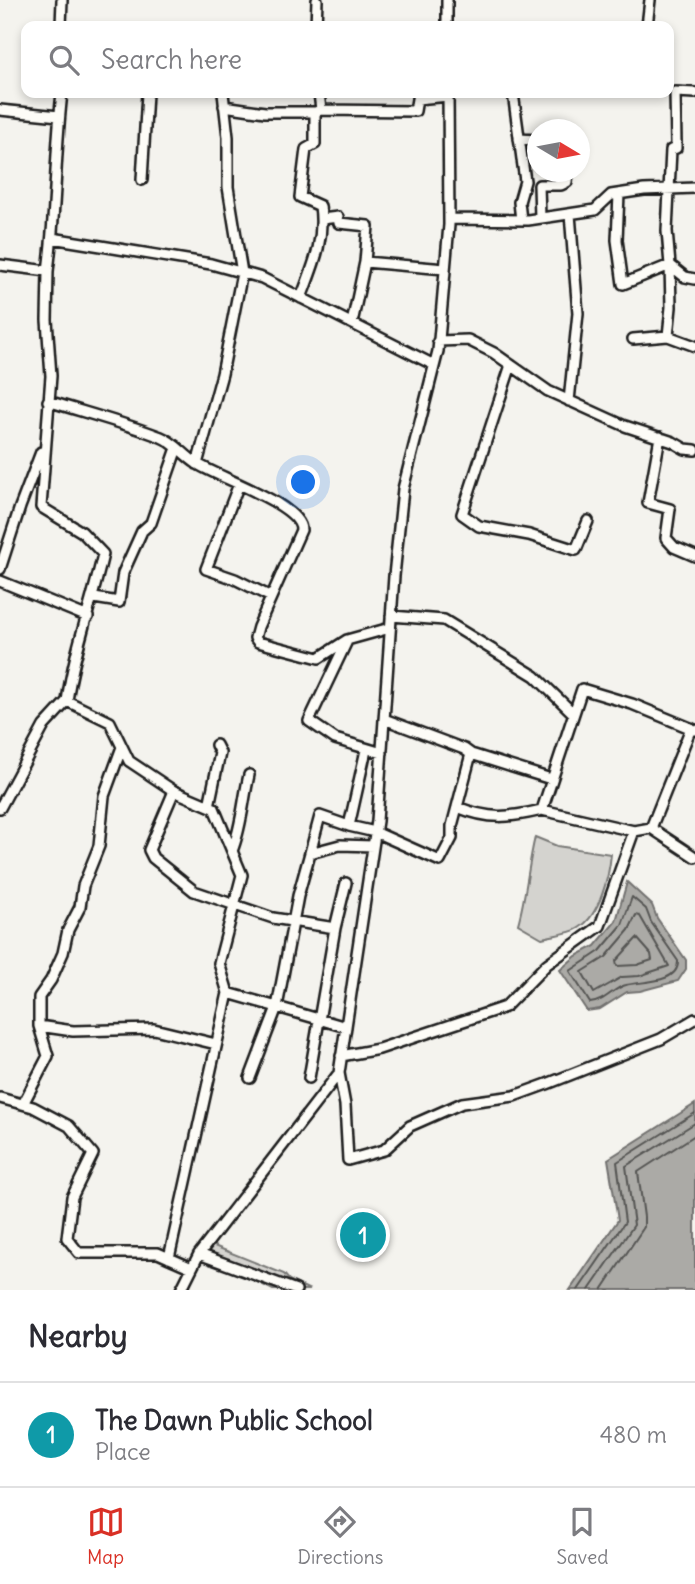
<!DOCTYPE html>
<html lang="en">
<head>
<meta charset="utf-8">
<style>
  body { margin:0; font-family:Delius,sans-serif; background:#f2f2f3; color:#2b2b33 }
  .compass { position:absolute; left:527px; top:119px; width:63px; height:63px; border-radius:50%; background:#fff; box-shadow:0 4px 10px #0003; rotate:100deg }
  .you { position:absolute; left:304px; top:483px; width:24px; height:24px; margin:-18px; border:5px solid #fff; border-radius:50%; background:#1a73e8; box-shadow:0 0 0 10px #1a73e833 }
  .badge { display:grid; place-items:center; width:46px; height:46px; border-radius:50%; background:#d93025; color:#fff; font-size:23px; font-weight:700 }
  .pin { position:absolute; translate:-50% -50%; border:4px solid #fff; box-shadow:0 2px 7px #0006 }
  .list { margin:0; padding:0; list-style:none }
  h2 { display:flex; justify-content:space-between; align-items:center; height:91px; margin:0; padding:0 28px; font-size:30px }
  h2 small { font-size:23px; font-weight:400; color:#7c7c81 }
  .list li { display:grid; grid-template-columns:46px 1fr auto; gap:21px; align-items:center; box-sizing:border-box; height:105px; padding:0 28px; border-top:2px solid #e1e1e2 }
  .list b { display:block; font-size:26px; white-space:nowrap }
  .list p { margin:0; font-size:23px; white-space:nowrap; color:#7c7c81 }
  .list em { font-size:23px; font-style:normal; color:#7c7c81 }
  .icon { flex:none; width:38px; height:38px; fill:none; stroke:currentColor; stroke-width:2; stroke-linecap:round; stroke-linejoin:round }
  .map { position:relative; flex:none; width:695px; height:1290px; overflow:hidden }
  .search { position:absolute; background:#fff; box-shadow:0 4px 10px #0003; left:21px; right:21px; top:21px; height:77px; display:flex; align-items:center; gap:18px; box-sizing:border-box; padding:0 24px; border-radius:14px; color:#7c7c81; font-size:26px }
  .sheet { height:196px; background:#fff }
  nav { display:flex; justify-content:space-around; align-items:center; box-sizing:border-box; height:98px; border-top:2px solid #e1e1e2; background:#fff; font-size:19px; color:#7c7c81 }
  nav a { display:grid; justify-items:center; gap:4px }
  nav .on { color:#d93025 }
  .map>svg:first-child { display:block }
</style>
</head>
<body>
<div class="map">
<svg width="695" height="1290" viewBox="0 0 695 1290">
  <rect width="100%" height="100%" fill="#f4f3ee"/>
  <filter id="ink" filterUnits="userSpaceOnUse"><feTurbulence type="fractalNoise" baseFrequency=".0143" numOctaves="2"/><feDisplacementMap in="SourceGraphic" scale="14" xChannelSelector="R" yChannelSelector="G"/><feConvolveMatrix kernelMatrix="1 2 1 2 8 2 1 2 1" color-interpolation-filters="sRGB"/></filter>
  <g filter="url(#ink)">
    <path fill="#d4d3cf" stroke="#787876" stroke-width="2" d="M535,837L557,846L611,854C609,876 600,915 579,928C570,934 553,935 542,938L518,924C526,896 528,866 535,837Z
      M209,1244L284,1274L289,1280L310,1290H273L201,1254Z"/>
    <path fill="#abaaa6" stroke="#72716f" stroke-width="2" d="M627,882L652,905L657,918L686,960V969L678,981L640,991L627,992L600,1009L587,1011L560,970L576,956L595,946L616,921Z
      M695,1104V1290H570L618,1220L608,1159Z"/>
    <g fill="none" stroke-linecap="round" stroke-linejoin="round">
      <path stroke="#555553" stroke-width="2" d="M632,897L646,909L651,922L678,961C679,984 641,981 626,985C613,988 605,1002 590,1003L570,971L600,951L622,925Z
        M636,915L640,916L669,966L639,976L622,977L594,993L582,972L606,957L629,930Z
        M637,938L651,954L652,960L637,965L617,966L616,961Z
        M578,1290L625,1222L617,1162L695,1113
        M589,1290L634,1225L626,1166L695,1123
        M602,1290L644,1227V1217L638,1172L695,1135"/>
      <defs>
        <path id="minor" d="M447,0V26
          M61,26L62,0
          M316,26L317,0
          M647,26L650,0
          M448,93L449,225L438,351L403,489L394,576L377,821L339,1073L345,1105L348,1160L384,1150L410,1126L462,1103L514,1096L547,1084L661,1039L695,1019
          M513,93L525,181L519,202L521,220
          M695,93L675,92L676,143V148L671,150L667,231L670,265L685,277L695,279
          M224,106L265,112H315
          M0,110L59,116
          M321,110L415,111L417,99L448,96
          M519,139L538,140
          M142,180L147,93
          M619,194L617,240L623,284L670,265L671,307L668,336
          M540,218L539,185H561L567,182L568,172
          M322,219L338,217L339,223L368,226L365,262
          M449,219L528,220L595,210L611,195L644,190L695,188
          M52,238L211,264L262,278L434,365
          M0,265L48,271L47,320L51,376L41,507L82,532L103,554C92,603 74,651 67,701L110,722L129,761L174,791L214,808L242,875L219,963L228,993L169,1258
          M48,271C56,212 55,152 62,93
          M301,298C313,266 325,241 320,206L300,197L306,149L315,144V112L321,110L319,93
          M352,323L365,262L445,269
          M633,339L668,336L695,346
          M438,341L468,340L494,353L548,391L625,426L673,442L685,449L695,450
          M511,365L462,514L479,526L529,535L576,550L588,521
          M48,401C86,413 125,423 161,437C174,442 184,455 196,463C216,477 301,504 301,530L258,627L255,638L258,642L319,658L347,640L390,628
          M569,401L578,313L570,214
          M660,437L648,503L670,509L666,538L674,547L695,556
          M197,464L222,374L242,273L228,187V137L223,93
          M239,484L206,569L235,579L271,597
          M0,569L20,507L41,452
          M0,581L88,617
          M94,598L119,602L123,573L142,531L151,523L177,448
          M391,616L444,620L535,676L573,713
          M347,641L309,721L335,739L382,753
          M384,719L464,749L471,754L551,779
          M174,791L149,850L153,858L194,891L273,918L335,928
          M209,806L220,753L216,745
          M457,807C490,820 508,818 542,810
          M0,808L44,726L67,701
          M349,826L375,832L440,861L452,838V826L471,754
          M651,828L691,728
          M634,831L651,828L695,857
          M232,851C242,826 243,801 249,775
          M310,853L320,816L349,826L366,750
          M228,993L277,1007L298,896L310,853L340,845L373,846
          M39,1026L73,1031L154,1029L216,1044
          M341,1056L379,1049L505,1007L547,964L600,926L634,831L542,810L582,689L632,704L695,730
          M250,1078L277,1007L346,1027
          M309,1078L335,928L346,883
          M0,1098L33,1107L69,1126L93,1154L72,1197L67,1238L79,1253H158L192,1268
          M23,1104L48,1056L39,1026V997L51,980L63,953L68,930L80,907L83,886L99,846L104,796L122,747
          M199,1254L296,1290
          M181,1290L199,1254L339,1073"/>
      </defs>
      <use href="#minor" stroke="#1c1c1c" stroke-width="14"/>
      <use href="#minor" stroke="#fdfcf7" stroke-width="9"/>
    </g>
  </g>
</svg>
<svg class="compass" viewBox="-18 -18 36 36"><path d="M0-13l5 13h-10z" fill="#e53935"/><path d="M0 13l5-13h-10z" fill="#7c7c81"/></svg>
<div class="you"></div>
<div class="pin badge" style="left:363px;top:1235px;background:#0f9aa8">1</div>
<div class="search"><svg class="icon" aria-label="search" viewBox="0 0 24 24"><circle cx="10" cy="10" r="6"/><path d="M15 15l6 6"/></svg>Search here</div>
</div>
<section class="sheet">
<h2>Nearby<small></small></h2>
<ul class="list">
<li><span class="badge" style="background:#0f9aa8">1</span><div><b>The Dawn Public School</b><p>Place</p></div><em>480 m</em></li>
</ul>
</section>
<nav>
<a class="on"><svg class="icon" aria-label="map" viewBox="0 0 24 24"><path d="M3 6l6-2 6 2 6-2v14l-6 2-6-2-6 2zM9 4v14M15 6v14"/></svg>Map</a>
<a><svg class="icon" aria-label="directions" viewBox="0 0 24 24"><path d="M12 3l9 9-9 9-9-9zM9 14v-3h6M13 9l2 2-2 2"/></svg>Directions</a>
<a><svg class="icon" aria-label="saved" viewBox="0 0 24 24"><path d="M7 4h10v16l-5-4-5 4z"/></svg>Saved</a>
</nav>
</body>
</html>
